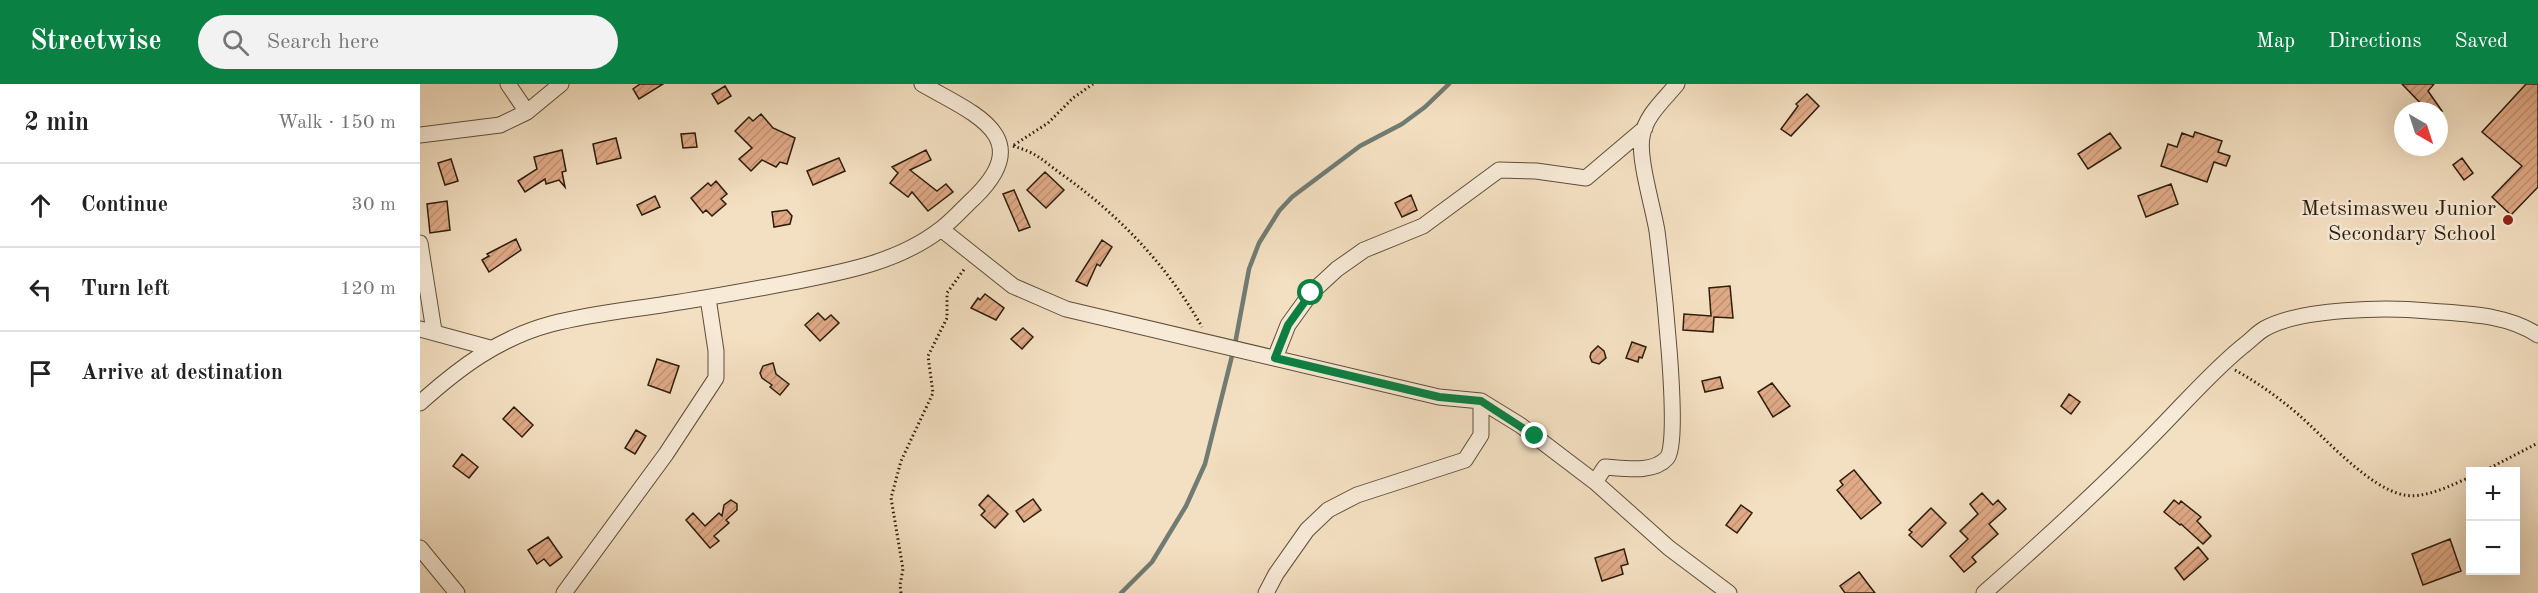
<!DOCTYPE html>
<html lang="en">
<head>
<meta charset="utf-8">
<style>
  body { margin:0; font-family:"Old Standard TT",serif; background:#f2f2f2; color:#222 }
  .controls { position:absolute; right:18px; bottom:18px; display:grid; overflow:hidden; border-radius:0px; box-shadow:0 6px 24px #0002 }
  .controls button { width:54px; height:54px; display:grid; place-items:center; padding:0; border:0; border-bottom:2px solid #e0e0e0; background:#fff; color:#222; font:30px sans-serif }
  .compass { position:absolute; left:1974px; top:18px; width:54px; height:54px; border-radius:50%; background:#fff; box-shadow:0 6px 24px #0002; rotate:141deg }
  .stop { position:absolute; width:18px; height:18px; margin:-14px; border:4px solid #0b8043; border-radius:50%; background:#fff }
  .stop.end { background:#0b8043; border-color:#fff; box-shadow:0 2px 6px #0008 }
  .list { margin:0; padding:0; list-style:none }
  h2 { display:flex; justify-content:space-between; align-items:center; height:78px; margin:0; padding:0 24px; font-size:26px }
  h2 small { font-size:20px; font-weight:400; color:#767676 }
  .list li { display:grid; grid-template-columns:39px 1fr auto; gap:18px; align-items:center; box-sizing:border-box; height:84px; padding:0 24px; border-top:2px solid #e0e0e0 }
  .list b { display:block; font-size:22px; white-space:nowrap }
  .list em { font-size:20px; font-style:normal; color:#767676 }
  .icon { flex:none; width:33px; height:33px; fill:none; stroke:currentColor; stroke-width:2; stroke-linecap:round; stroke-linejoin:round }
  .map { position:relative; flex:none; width:2118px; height:509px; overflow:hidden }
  header { display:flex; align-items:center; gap:36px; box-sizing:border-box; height:84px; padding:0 30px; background:#0b8043; color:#fff }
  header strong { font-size:28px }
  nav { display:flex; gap:33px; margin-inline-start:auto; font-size:21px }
  .search { width:420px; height:54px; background:#f2f2f2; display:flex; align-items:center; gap:15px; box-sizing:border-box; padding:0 21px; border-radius:33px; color:#767676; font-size:22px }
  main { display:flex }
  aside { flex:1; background:#fff }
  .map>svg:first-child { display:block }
</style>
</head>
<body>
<header>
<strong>Streetwise</strong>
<div class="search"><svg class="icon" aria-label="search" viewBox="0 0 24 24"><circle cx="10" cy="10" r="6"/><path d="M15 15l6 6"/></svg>Search here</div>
<nav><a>Map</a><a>Directions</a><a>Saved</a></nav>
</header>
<main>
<aside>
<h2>2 min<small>Walk · 150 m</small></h2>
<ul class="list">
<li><svg class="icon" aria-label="ahead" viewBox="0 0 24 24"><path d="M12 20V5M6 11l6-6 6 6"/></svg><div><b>Continue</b></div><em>30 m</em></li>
<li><svg class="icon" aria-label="left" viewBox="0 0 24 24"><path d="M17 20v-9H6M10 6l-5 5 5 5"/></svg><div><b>Turn left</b></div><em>120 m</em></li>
<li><svg class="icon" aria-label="arrive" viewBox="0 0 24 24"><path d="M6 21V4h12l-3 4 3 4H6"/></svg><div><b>Arrive at destination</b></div></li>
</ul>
</aside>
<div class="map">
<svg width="2118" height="509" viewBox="0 0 2118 509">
  <defs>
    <pattern id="building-hatch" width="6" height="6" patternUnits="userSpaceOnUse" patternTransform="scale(1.5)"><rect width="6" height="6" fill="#e0aa87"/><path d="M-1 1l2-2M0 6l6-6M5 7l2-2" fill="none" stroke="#c09273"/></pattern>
  </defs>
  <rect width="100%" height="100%" fill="#f3dfc1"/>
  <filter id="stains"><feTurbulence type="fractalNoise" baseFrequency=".00333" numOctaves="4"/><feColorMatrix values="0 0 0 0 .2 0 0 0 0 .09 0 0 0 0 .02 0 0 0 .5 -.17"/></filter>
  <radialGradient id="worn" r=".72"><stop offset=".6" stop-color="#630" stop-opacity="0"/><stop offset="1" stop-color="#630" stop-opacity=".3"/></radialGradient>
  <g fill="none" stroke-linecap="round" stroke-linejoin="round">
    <path stroke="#707c73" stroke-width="4.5" d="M701,509L732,478L766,422L785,380L815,260L829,185L839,159L859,127L872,113L940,62L982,40L1005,23L1029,0"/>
  </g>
  <path fill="url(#building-hatch)" stroke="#2c1d0b" stroke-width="1.5" d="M220,0H243L219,15L213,5Z
    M1982,0H2014L2008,7L2022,27H2008Z
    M2106,0H2118V103L2091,131L2072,113L2102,82L2062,48Z
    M305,2L311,12L298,20L292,10Z
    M1387,10L1399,22L1371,52L1361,45L1378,22L1376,20Z
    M341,30L353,44L375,54L367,80L360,78L356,83L342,76L331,87L319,75L332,64L315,47L329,33L333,37Z
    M1775,48L1802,57L1798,68L1810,72L1806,82L1794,78L1787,98L1741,82L1748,60L1757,63L1762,49L1773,53Z
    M275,49L277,63L263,64L261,50Z
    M1690,49L1701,64L1668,85L1658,70Z
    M196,54L201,74L177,80L173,60Z
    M142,66L146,87L142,88L145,103L139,96L126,100L125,95L105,108L98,97L117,85L114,73Z
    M506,66L511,76L490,86L517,107L526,100L533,108L508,127L492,108L488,113L470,99L478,89L472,83Z
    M419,74L425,87L393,101L387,87Z
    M2042,74L2053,89L2044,96L2033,81Z
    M31,75L38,97L25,101L18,79Z
    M625,88L644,106L626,124L607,106Z
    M296,97L307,110L301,115L306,120L292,132L286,126L283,129L271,114L288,99L291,102Z
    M1751,100L1758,120L1726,133L1718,112Z
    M594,106L610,143L599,147L583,110Z
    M991,111L997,126L982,133L975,119Z
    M235,112L240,123L222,131L217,121Z
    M27,117L30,146L10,149L7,120Z
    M367,126L372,132L370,140L354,143L352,128Z
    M96,155L101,166L69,188L62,176L69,172L67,170Z
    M682,156L692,163L680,182L677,180L667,202L656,197Z
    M1310,202L1313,234L1294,233L1293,248L1263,246L1264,230L1291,232L1289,204Z
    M565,210L584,224L576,236L551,224L558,214L560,216Z
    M398,229L405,236L411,231L419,239L400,257L385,241Z
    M603,244L613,253L602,265L591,255Z
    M1212,258L1226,263L1222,274L1219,273L1218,278L1206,274Z
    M1178,262L1184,267L1186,274L1179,280L1172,278L1170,273L1171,269Z
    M237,275L259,282L250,309L228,301Z
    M353,279L356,290L369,300L360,311L350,303L352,301L342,294L340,289L343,282Z
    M1300,293L1303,304L1285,308L1282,297Z
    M1352,299L1370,322L1353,333L1338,308Z
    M1649,310L1660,318L1651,330L1641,322Z
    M94,323L113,341L102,353L83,335Z
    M216,346L226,352L215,370L205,364Z
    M42,370L58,383L49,394L33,382Z
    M1434,386L1461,419L1441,435L1417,406L1423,401L1420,397Z
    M1562,409L1573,421L1578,416L1586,425L1569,440L1578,450L1552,473L1556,478L1544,488L1530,472L1548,455L1540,447L1558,430L1550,420Z
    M568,411L588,430L575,444L561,431L565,427L559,421Z
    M613,415L621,426L604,438L596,427Z
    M311,416L317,420V426L306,436L309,439L294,452L299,457L290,464L266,436L273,429L285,442L299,429L302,432L304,421Z
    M1754,416L1759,420L1761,417L1781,433L1777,437L1791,452L1783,460L1761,440L1760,441L1744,428Z
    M1321,421L1332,429L1317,449L1306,441Z
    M1511,424L1526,439L1502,463L1489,451L1492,448L1489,446Z
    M128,453L142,473L130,482L124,475L117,480L108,466Z
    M2030,455L2041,487L2003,501L1992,470Z
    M1778,463L1788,475L1764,496L1755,484Z
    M1204,465L1208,480L1201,482L1203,490L1182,497L1175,474Z
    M1439,488L1448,500L1455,509H1425L1420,502Z"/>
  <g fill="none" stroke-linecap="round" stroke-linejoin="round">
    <defs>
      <path id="minor" d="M88,0L107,28
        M0,51L80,41L107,28L141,0
        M521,145L593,202L646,225L1019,313L1061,317L1100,341L1175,398L1249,464L1309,509
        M0,159L14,247
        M0,245L70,264
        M855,274L868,241L891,209L917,185L944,166L1003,142L1079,86L1116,87L1166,94L1225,44
        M0,319C40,283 79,254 131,240C169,230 209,226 247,220C289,214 331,206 373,198C424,188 479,178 521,145C533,136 543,124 554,114C618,52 552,29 502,0
        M1175,398L1185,383C1203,384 1233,390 1247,374C1262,358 1241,179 1237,147C1233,123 1218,74 1222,53C1225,32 1244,16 1257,0
        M0,464L37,509
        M144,509L246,370L296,294V267L288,214
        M846,509L856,490L887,446L908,426L937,411L1045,376L1061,351V317
        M1564,509C1622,458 1679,406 1733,351C1763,321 1790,289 1823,262C1830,257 1837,249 1844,245C1880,224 1968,223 2009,227C2047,230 2086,230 2118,251"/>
    </defs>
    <use href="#minor" stroke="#5e4e38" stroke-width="17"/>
    <path stroke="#2c1d0b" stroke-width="3" stroke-dasharray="1.5 3" stroke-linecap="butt" d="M594,61L628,39L653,14L673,0
      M593,62C617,69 621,75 640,89C698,130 747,181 782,243
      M1815,286C1838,299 1858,313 1879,331C1905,354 1949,404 1984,411C2005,415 2032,401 2050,393
      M2062,388L2118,359
      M481,509L480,501L483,485L471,414L481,377L513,309L508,272L527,234V209L545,184"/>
    <use href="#minor" stroke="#f7ead7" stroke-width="15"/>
  </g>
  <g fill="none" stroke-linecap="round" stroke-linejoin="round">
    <path stroke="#0b8043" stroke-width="8" d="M891,209L868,241L855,274L1019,313L1061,317L1115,352"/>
  </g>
  <circle fill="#8f2418" stroke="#f7ead7" stroke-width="2" cx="2088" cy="136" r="6"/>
  <g text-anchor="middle" stroke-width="5" stroke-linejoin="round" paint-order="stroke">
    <g font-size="22" fill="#2c1d0b" stroke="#f7ead7" text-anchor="end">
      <text x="2076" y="131">Metsimasweu Junior<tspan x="2076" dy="25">Secondary School</tspan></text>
    </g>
  </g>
  <rect width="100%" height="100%" filter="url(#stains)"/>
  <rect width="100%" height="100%" fill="url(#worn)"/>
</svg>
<div class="controls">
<button>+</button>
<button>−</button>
</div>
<svg class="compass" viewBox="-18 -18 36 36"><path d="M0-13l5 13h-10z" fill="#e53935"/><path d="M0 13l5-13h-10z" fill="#767676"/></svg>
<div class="stop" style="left:891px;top:209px"></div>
<div class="stop end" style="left:1115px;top:352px"></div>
</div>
</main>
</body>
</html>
